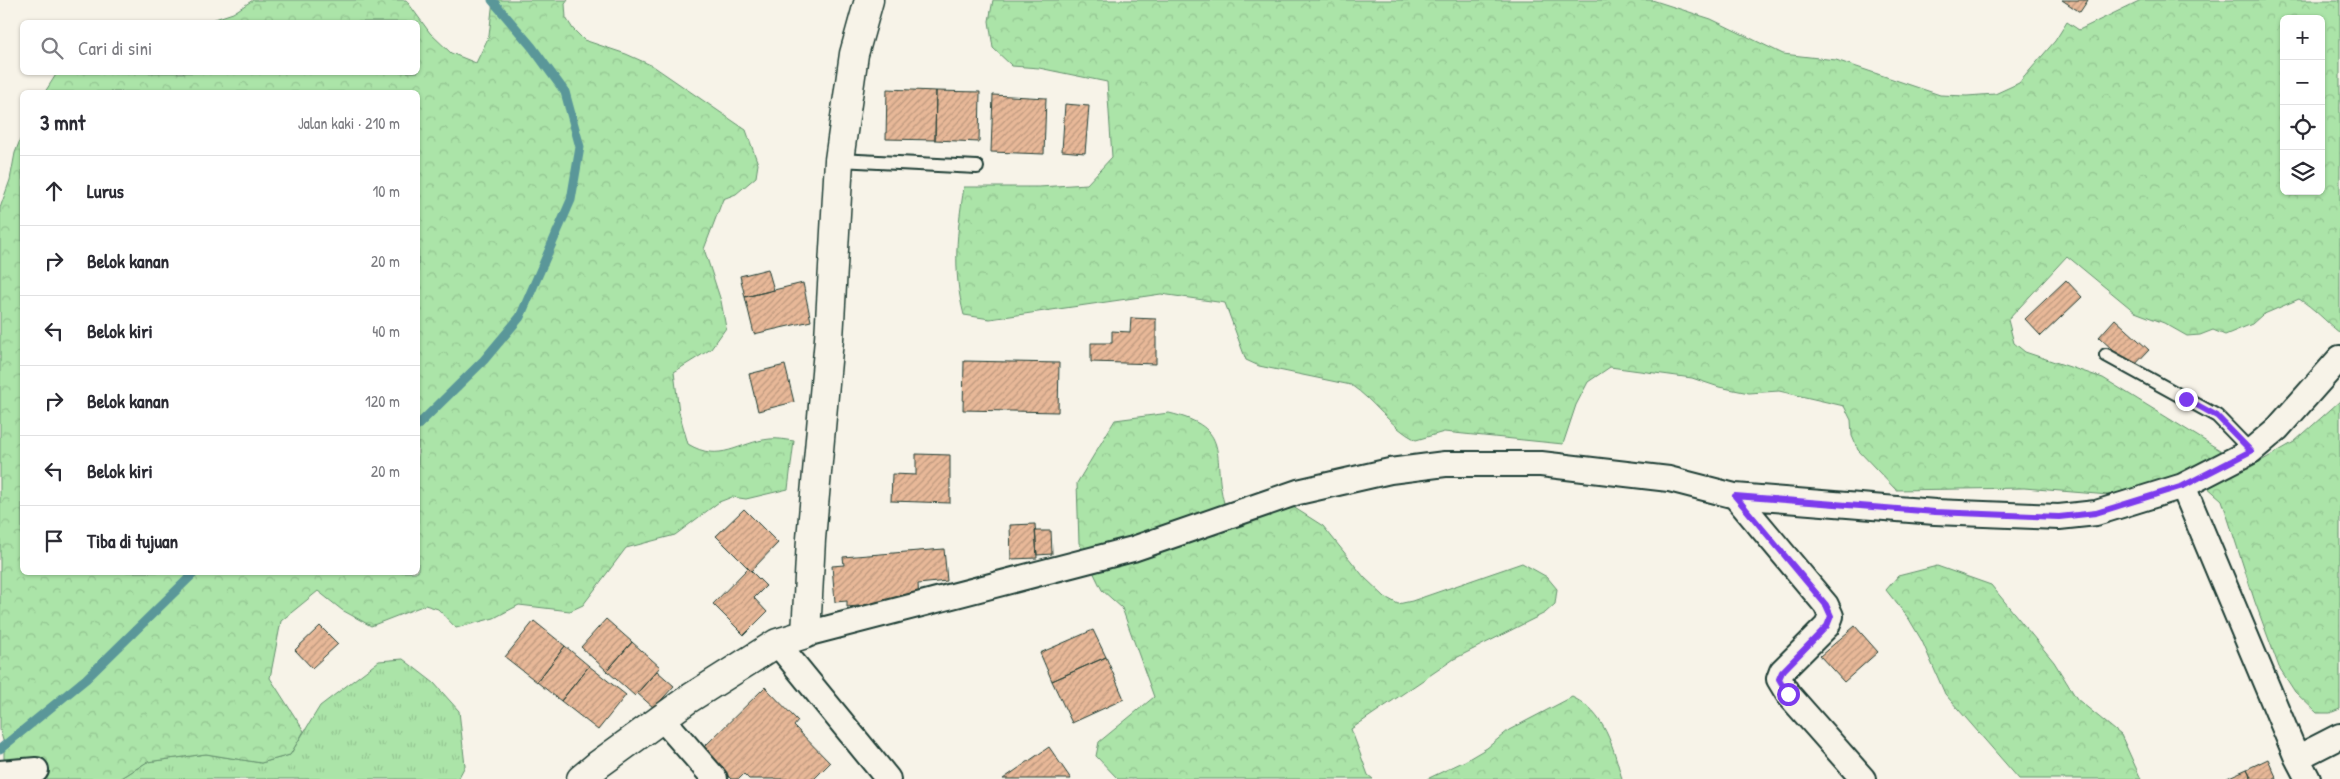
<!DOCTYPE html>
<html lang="id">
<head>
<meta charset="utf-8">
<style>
  body { margin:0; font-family:"Patrick Hand",sans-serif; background:#f7f7f7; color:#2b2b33 }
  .controls { position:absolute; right:15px; top:15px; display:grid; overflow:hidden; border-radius:8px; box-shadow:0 1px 4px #0004 }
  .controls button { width:45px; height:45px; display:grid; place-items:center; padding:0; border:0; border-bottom:1px solid #e1e1e2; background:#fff; color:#2b2b33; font:25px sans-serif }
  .stop { position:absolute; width:15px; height:15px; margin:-11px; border:4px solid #7c3aed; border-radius:50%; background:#fff }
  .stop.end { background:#7c3aed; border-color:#fff; box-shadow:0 1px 5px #0008 }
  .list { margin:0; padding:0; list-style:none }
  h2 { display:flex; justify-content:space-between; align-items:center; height:65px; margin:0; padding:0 20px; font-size:21px }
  h2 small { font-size:16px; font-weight:400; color:#7c7c81 }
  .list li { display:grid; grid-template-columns:32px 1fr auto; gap:15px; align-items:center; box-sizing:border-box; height:70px; padding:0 20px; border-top:1px solid #e1e1e2 }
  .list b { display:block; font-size:19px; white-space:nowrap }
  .list em { font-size:16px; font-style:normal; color:#7c7c81 }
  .icon { flex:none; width:28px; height:28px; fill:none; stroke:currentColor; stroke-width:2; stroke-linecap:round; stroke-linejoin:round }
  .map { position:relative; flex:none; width:2340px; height:779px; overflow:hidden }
  .search { position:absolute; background:#fff; box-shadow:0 1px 4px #0004; left:20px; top:20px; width:400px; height:55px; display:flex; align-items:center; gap:12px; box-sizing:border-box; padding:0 18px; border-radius:8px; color:#7c7c81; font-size:19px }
  .panel { position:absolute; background:#fff; box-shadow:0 1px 4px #0004; left:20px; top:90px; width:400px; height:485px; border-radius:8px }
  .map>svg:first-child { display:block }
</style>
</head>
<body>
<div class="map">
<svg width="2340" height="779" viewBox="0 0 2340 779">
  <defs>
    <pattern id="grass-tufts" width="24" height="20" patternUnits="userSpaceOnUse" patternTransform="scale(1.25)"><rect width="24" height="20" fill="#abe4a8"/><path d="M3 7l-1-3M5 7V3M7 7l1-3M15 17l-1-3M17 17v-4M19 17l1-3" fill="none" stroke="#93c491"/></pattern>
    <pattern id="forest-crowns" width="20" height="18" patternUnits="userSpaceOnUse" patternTransform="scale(1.25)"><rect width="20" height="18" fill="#abe4a8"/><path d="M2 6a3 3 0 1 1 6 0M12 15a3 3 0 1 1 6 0" fill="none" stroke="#93c491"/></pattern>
    <pattern id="building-hatch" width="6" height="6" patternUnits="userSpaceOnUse" patternTransform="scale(1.25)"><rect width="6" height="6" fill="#e8b898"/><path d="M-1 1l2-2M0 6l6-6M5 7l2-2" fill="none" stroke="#bb977d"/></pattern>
  </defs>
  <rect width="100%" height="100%" fill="#f7f3e8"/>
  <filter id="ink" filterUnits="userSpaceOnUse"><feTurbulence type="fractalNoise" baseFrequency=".02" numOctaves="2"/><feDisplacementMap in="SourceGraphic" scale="10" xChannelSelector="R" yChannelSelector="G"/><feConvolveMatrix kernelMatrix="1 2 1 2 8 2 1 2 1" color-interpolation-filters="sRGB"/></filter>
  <g filter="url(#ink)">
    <path fill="url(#grass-tufts)" stroke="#65906e" d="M403,659L434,683L459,711L465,766L458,779H120L147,762L206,754L261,763L290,755L320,706L379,661Z"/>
    <path fill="url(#forest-crowns)" stroke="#65906e" fill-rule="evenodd" d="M253,0H406L430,33L451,53L476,63L489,36L493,0H568L565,4L566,18L573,29L584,40L626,54L653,66L746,130L758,164L756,177L736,194L723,199L704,249L721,301L726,328L711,349L674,372L679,412L688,444C721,464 738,442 770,439C778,438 786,440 794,441L788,489L746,499L732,497L719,502L675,535L626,548L583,605L570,611L519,605L494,618L456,628L438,609L425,605L371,626L342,610L318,591L281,621L270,678L304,731L290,755L261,763L206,754L147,762L120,779H13L4,770V744L0,730V208L10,180L15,153L22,135V572H418V92H45L57,73L418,72V22H206L233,13Z
      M993,0H1652L1711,19L1783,54L1836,60L1940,95L1967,96L1995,94L2019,83L2055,41L2067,22L2079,30L2141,0H2340V333C2326,322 2314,308 2299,299L2262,315L2252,324L2225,335L2213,330L2200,335L2187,336L2164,323L2135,312L2067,256L2008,320L2014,343L2025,352L2103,378L2249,468L2294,442L2340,401V709L2330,713H2317L2295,692L2279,667L2255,602L2222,500L2190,472L2139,488L2109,495L2024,488L1896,490L1858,450L1852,436L1851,420L1844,406L1779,391L1749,393L1719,387L1692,378L1610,367L1588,382L1576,405L1563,444L1444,432L1416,440C1390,427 1375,401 1351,385L1259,366L1246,360L1225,303L1161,294L990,319L964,315C952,269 957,233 964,187H1039L1087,184L1112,157L1107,82L1039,68L1012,66L993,48L989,21ZM2284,19H2321V191H2284Z
      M1169,413C1234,428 1211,455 1224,503L1290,505L1323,526L1364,577L1385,597L1398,604L1412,601L1522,563L1547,577L1557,589L1555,604L1545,613L1454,659L1351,729L1368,775L1373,779H1118L1096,756L1099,742L1154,697L1122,608L1102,590L1079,543L1077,483L1115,420Z
      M1937,566L1991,585L2054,662L2077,699L2121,735L2141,779H2019L1945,694L1922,641L1909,619L1886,590L1898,576Z
      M1572,697C1605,712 1613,747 1622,779H1427L1465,761L1487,748L1509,730Z"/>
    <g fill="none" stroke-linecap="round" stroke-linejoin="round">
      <path stroke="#5a9799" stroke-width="9" d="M418,425L484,360L520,317L571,200L580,147L565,92L532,47L492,0
        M0,749L86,679L195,572"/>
    </g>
    <path fill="url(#building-hatch)" stroke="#1f3d34" d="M2062,0H2088L2080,12Z
      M887,89L936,91L935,140L886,139Z
      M936,91L980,92L979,142L935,140Z
      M993,95L1046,98L1044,154L991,152Z
      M1065,104L1089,106L1085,153L1062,151Z
      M768,269L774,290L745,297L740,276Z
      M2066,280L2082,297L2041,336L2025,319Z
      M803,283L811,321L754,334L745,297Z
      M1131,318L1156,319V364L1091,362V343H1112V331L1130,332Z
      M2115,319L2149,350L2132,368L2099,337Z
      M964,361L1059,363L1058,412L963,410Z
      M785,365L794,402L758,411L749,374Z
      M916,454L950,455V503L891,501L892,474L916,475Z
      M744,509L778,543L751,571L716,536Z
      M1035,524L1037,558L1011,559L1010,525Z
      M1035,531H1051L1052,554L1037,555Z
      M944,549L947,581L918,584L919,601L847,607V601L835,602L832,566L844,565L843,557Z
      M748,568L766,586L754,598L767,612L744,635L713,604Z
      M606,619L632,642L607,671L581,647Z
      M534,621L565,646L537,682L505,657Z
      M320,626L338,644L312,668L295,650Z
      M1855,626L1878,652L1844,682L1820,656Z
      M1093,630L1106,657L1052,681L1040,653Z
      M632,642L660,667L635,696L607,671Z
      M565,646L589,666L561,701L537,682Z
      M1106,657L1124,699L1072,723L1052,681Z
      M589,666L626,695L598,730L561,701Z
      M657,671L674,686L654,708L637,693Z
      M765,687L798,721L794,726L830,763L814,779H749L744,774L739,779H731L702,749Z
      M1049,747L1071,779H1003Z
      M2268,759L2277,779H2252L2247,769Z
      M2247,769L2252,779H2228L2227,778Z"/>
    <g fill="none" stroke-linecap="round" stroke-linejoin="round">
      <defs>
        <path id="lane" d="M839,160L977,167
          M2106,355L2217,416L2251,451"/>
        <path id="street" d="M2183,486L2297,758L2308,779
          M1735,496L1826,605L1831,616L1827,626L1782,671L1779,679L1788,694L1863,779
          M806,634L1133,549L1298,492L1390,471L1445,464H1541L1669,479L1735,496L1935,512L2059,517L2096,513L2183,486L2251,451L2278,428L2340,358
          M777,643L888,779
          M661,717L715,779
          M2297,758L2340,736
          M0,773L36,770"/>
        <path id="secondary" d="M581,779L599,764L687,700L777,643L806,634L811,539L829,339L839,160L854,54L869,0"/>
      </defs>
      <use href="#lane" stroke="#1f3d34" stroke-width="16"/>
      <use href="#street" stroke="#1f3d34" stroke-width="28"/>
      <use href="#secondary" stroke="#1f3d34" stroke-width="31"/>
      <use href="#lane" stroke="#f7f3e8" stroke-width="12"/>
      <use href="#street" stroke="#f7f3e8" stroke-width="24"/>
      <use href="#secondary" stroke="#f7f3e8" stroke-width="28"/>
    </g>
  </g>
  <g fill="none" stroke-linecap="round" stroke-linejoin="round" filter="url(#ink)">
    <path stroke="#7c3aed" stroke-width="6" d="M1788,694L1779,679L1782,672L1827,626L1831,616L1826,605L1735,496L1935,512L2059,517L2096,513L2183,486L2251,451L2217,416L2186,399"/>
  </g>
</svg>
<div class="controls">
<button>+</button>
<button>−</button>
<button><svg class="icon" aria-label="locate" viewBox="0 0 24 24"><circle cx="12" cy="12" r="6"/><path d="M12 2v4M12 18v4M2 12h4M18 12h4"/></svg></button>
<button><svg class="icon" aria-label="layers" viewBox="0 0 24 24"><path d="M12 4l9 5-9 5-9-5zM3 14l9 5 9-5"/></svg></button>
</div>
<div class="stop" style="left:1788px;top:694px"></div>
<div class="stop end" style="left:2186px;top:399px"></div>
<div class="search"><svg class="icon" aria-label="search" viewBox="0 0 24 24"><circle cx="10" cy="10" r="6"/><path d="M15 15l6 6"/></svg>Cari di sini</div>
<section class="panel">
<h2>3 mnt<small>Jalan kaki · 210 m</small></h2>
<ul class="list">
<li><svg class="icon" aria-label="ahead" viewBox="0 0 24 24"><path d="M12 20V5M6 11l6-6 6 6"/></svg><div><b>Lurus</b></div><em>10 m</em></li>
<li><svg class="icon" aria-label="right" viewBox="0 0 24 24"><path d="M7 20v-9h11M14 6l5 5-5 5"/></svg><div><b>Belok kanan</b></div><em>20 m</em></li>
<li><svg class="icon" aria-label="left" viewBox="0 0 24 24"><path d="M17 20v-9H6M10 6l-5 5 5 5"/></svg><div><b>Belok kiri</b></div><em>40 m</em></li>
<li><svg class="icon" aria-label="right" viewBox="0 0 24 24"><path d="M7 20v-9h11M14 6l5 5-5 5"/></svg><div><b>Belok kanan</b></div><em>120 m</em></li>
<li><svg class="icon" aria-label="left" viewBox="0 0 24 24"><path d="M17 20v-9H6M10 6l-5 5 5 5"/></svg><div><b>Belok kiri</b></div><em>20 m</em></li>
<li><svg class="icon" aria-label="arrive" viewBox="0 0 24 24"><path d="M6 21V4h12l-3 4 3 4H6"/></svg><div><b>Tiba di tujuan</b></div></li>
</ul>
</section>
</div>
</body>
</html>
